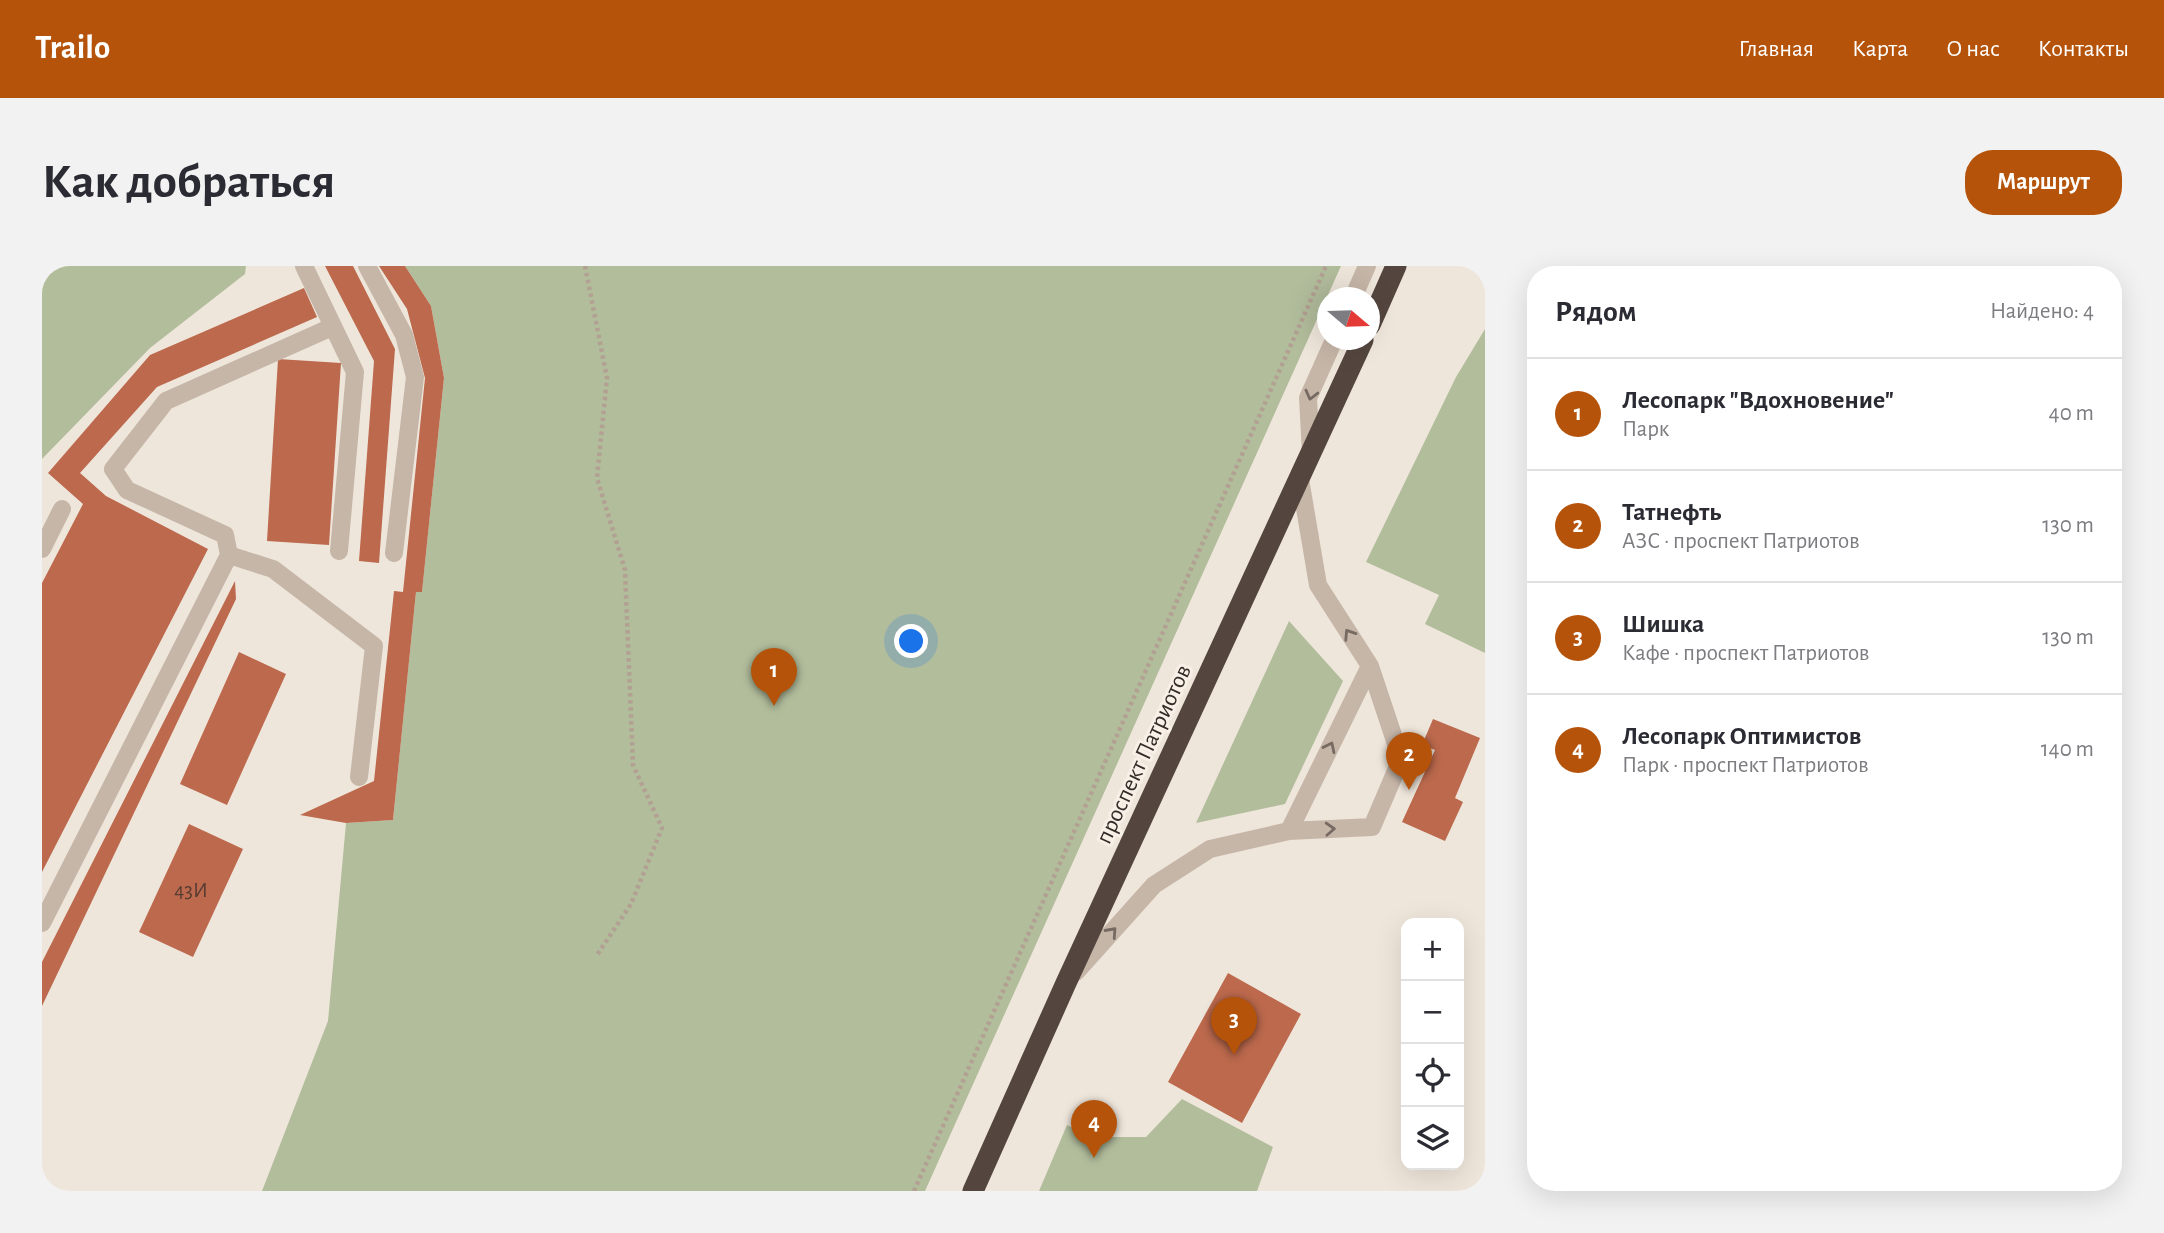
<!DOCTYPE html>
<html lang="ru">
<head>
<meta charset="utf-8">
<style>
  body { margin:0; font-family:"Alegreya Sans",sans-serif; background:#f2f2f3; color:#2b2b33 }
  .controls { position:absolute; right:21px; bottom:21px; display:grid; overflow:hidden; border-radius:14px; box-shadow:0 7px 28px #0002 }
  .controls button { width:63px; height:63px; display:grid; place-items:center; padding:0; border:0; border-bottom:2px solid #e1e1e2; background:#fff; color:#2b2b33; font:35px sans-serif }
  .compass { position:absolute; left:1275px; top:21px; width:63px; height:63px; border-radius:50%; background:#fff; box-shadow:0 7px 28px #0002; rotate:109deg }
  .you { position:absolute; left:870px; top:376px; width:24px; height:24px; margin:-18px; border:5px solid #fff; border-radius:50%; background:#1a73e8; box-shadow:0 0 0 10px #1a73e833 }
  .badge { display:grid; place-items:center; width:46px; height:46px; border-radius:50%; background:#b45309; color:#fff; font-size:23px; font-weight:700 }
  .pin { position:absolute; translate:-50% -58px; filter:drop-shadow(0 2px 4px #0008) }
  .pin::after { content:''; position:absolute; top:37px; width:24px; height:21px; background:inherit; clip-path:polygon(0 0,100% 0,50% 100%) }
  .list { margin:0; padding:0; list-style:none }
  h2 { display:flex; justify-content:space-between; align-items:center; height:91px; margin:0; padding:0 28px; font-size:30px }
  h2 small { font-size:23px; font-weight:400; color:#7c7c81 }
  .list li { display:grid; grid-template-columns:46px 1fr auto; gap:21px; align-items:center; box-sizing:border-box; height:112px; padding:0 28px; border-top:2px solid #e1e1e2 }
  .list b { display:block; font-size:26px; white-space:nowrap }
  .list p { margin:0; font-size:23px; white-space:nowrap; color:#7c7c81 }
  .list em { font-size:23px; font-style:normal; color:#7c7c81 }
  .icon { flex:none; width:38px; height:38px; fill:none; stroke:currentColor; stroke-width:2; stroke-linecap:round; stroke-linejoin:round }
  .map { position:relative; flex:none; width:1443px; height:925px; overflow:hidden; border-radius:28px }
  header { display:flex; align-items:center; gap:42px; box-sizing:border-box; height:98px; padding:0 35px; background:#b45309; color:#fff }
  header strong { font-size:33px }
  nav { display:flex; gap:38px; margin-inline-start:auto; font-size:24px }
  .intro { display:flex; align-items:center; justify-content:space-between; box-sizing:border-box; height:168px; padding:0 42px }
  h1 { margin:0; font-size:49px }
  .button { padding:18px 32px; border-radius:28px; background:#b45309; color:#fff; font-size:24px; font-weight:700 }
  main { display:flex; gap:42px; padding:0 42px }
  aside { flex:1; background:#fff; border-radius:28px; box-shadow:0 7px 28px #0002 }
  .map>svg:first-child { display:block }
</style>
</head>
<body>
<header>
<strong>Trailo</strong>
<nav><a>Главная</a><a>Карта</a><a>О нас</a><a>Контакты</a></nav>
</header>
<div class="intro"><h1>Как добраться</h1><a class="button">Маршрут</a></div>
<main>
<div class="map">
<svg width="1443" height="925" viewBox="0 0 1443 925">
  <rect width="100%" height="100%" fill="#efe6db"/>
  <path fill="#b2bd9c" d="M0,0H204L203,8L108,82L0,193Z
    M363,0H1299L883,925H220L286,755L304,557L351,554L374,326H380L402,112L389,40Z
    M1443,63V387L1383,358L1397,329L1324,296L1414,111Z
    M1247,355L1301,415L1243,538L1154,557Z
    M1140,833L1231,881L1215,925H997L1025,859L1049,871H1104Z"/>
  <path fill="#bc694d" d="M283,0H311L353,83L337,297L317,295L332,95Z
    M337,0H363L389,40L402,112L380,326H374L351,554L304,557L258,549L332,515L352,325L361,326L383,112L365,43Z
    M262,22L275,51L115,121L38,207L64,230L166,283L0,606V317L41,238L6,207L108,89Z
    M236,93L299,97L287,279L225,275Z
    M193,315L194,333L0,740V696Z
    M197,386L244,408L185,539L138,518Z
    M1391,453L1438,472L1413,532L1421,536L1403,575L1360,556L1393,484L1380,479Z
    M147,558L201,583L151,691L97,666Z
    M1186,707L1259,748L1200,857L1126,816Z"/>
  <g fill="none" stroke-linecap="round" stroke-linejoin="round">
    <path stroke="#b2a092" stroke-width="4.5" stroke-dasharray="3.5 3.5" stroke-linecap="butt" d="M543,0L565,112L555,212L583,304L591,499L620,562L589,638L555,689
      M872,925L1284,0"/>
    <path stroke="#c6b6a8" stroke-width="18" d="M262,0L313,106L297,285
      M325,0L362,69L373,111L352,287
      M1311,32L1325,0
      M1269,187L1266,132L1292,74
      M0,283L20,243
      M187,289L183,269L85,224L71,203L124,135L290,61
      M1247,565L1328,400
      M0,657L187,289L231,303L332,380L317,511
      M1034,706L1112,619L1168,583L1247,565L1330,561L1359,493L1328,400L1276,319L1258,213"/>
    <path stroke="#54463f" stroke-width="21" d="M1328,59L1354,0
      M931,925L1024,717L1321,74"/>
  </g>
  <defs><path id="oneway-chevron" d="M-2-3.5L2.5 0L-2 3.5" fill="none" stroke-width="1.6" stroke-linecap="round" stroke-linejoin="round" transform="scale(1.75)"/></defs>
  <g stroke="#766a62">
    <use href="#oneway-chevron" transform="translate(1269 129) rotate(104)"/>
    <use href="#oneway-chevron" transform="translate(1307 368) rotate(-123)"/>
    <use href="#oneway-chevron" transform="translate(1288 481) rotate(-64)"/>
    <use href="#oneway-chevron" transform="translate(1288 563) rotate(-3)"/>
    <use href="#oneway-chevron" transform="translate(1070 666) rotate(-48)"/>
  </g>
  <g text-anchor="middle" stroke-width="6" stroke-linejoin="round" paint-order="stroke">
    <g font-size="21" fill="#563b31">
      <text x="149" y="631">43И</text>
    </g>
    <g font-size="24" fill="#342c28" stroke="#f7f0e7">
      <text transform="translate(1101 488) rotate(-65)" y="8">проспект Патриотов</text>
    </g>
  </g>
</svg>
<div class="controls">
<button>+</button>
<button>−</button>
<button><svg class="icon" aria-label="locate" viewBox="0 0 24 24"><circle cx="12" cy="12" r="6"/><path d="M12 2v4M12 18v4M2 12h4M18 12h4"/></svg></button>
<button><svg class="icon" aria-label="layers" viewBox="0 0 24 24"><path d="M12 4l9 5-9 5-9-5zM3 14l9 5 9-5"/></svg></button>
</div>
<svg class="compass" viewBox="-18 -18 36 36"><path d="M0-13l5 13h-10z" fill="#e53935"/><path d="M0 13l5-13h-10z" fill="#7c7c81"/></svg>
<div class="you"></div>
<div class="pin badge" style="left:732px;top:440px">1</div>
<div class="pin badge" style="left:1367px;top:524px">2</div>
<div class="pin badge" style="left:1192px;top:789px">3</div>
<div class="pin badge" style="left:1052px;top:892px">4</div>
</div>
<aside>
<h2>Рядом<small>Найдено: 4</small></h2>
<ul class="list">
<li><span class="badge">1</span><div><b>Лесопарк &quot;Вдохновение&quot;</b><p>Парк</p></div><em>40 m</em></li>
<li><span class="badge">2</span><div><b>Татнефть</b><p>АЗС · проспект Патриотов</p></div><em>130 m</em></li>
<li><span class="badge">3</span><div><b>Шишка</b><p>Кафе · проспект Патриотов</p></div><em>130 m</em></li>
<li><span class="badge">4</span><div><b>Лесопарк Оптимистов</b><p>Парк · проспект Патриотов</p></div><em>140 m</em></li>
</ul>
</aside>
</main>
</body>
</html>
